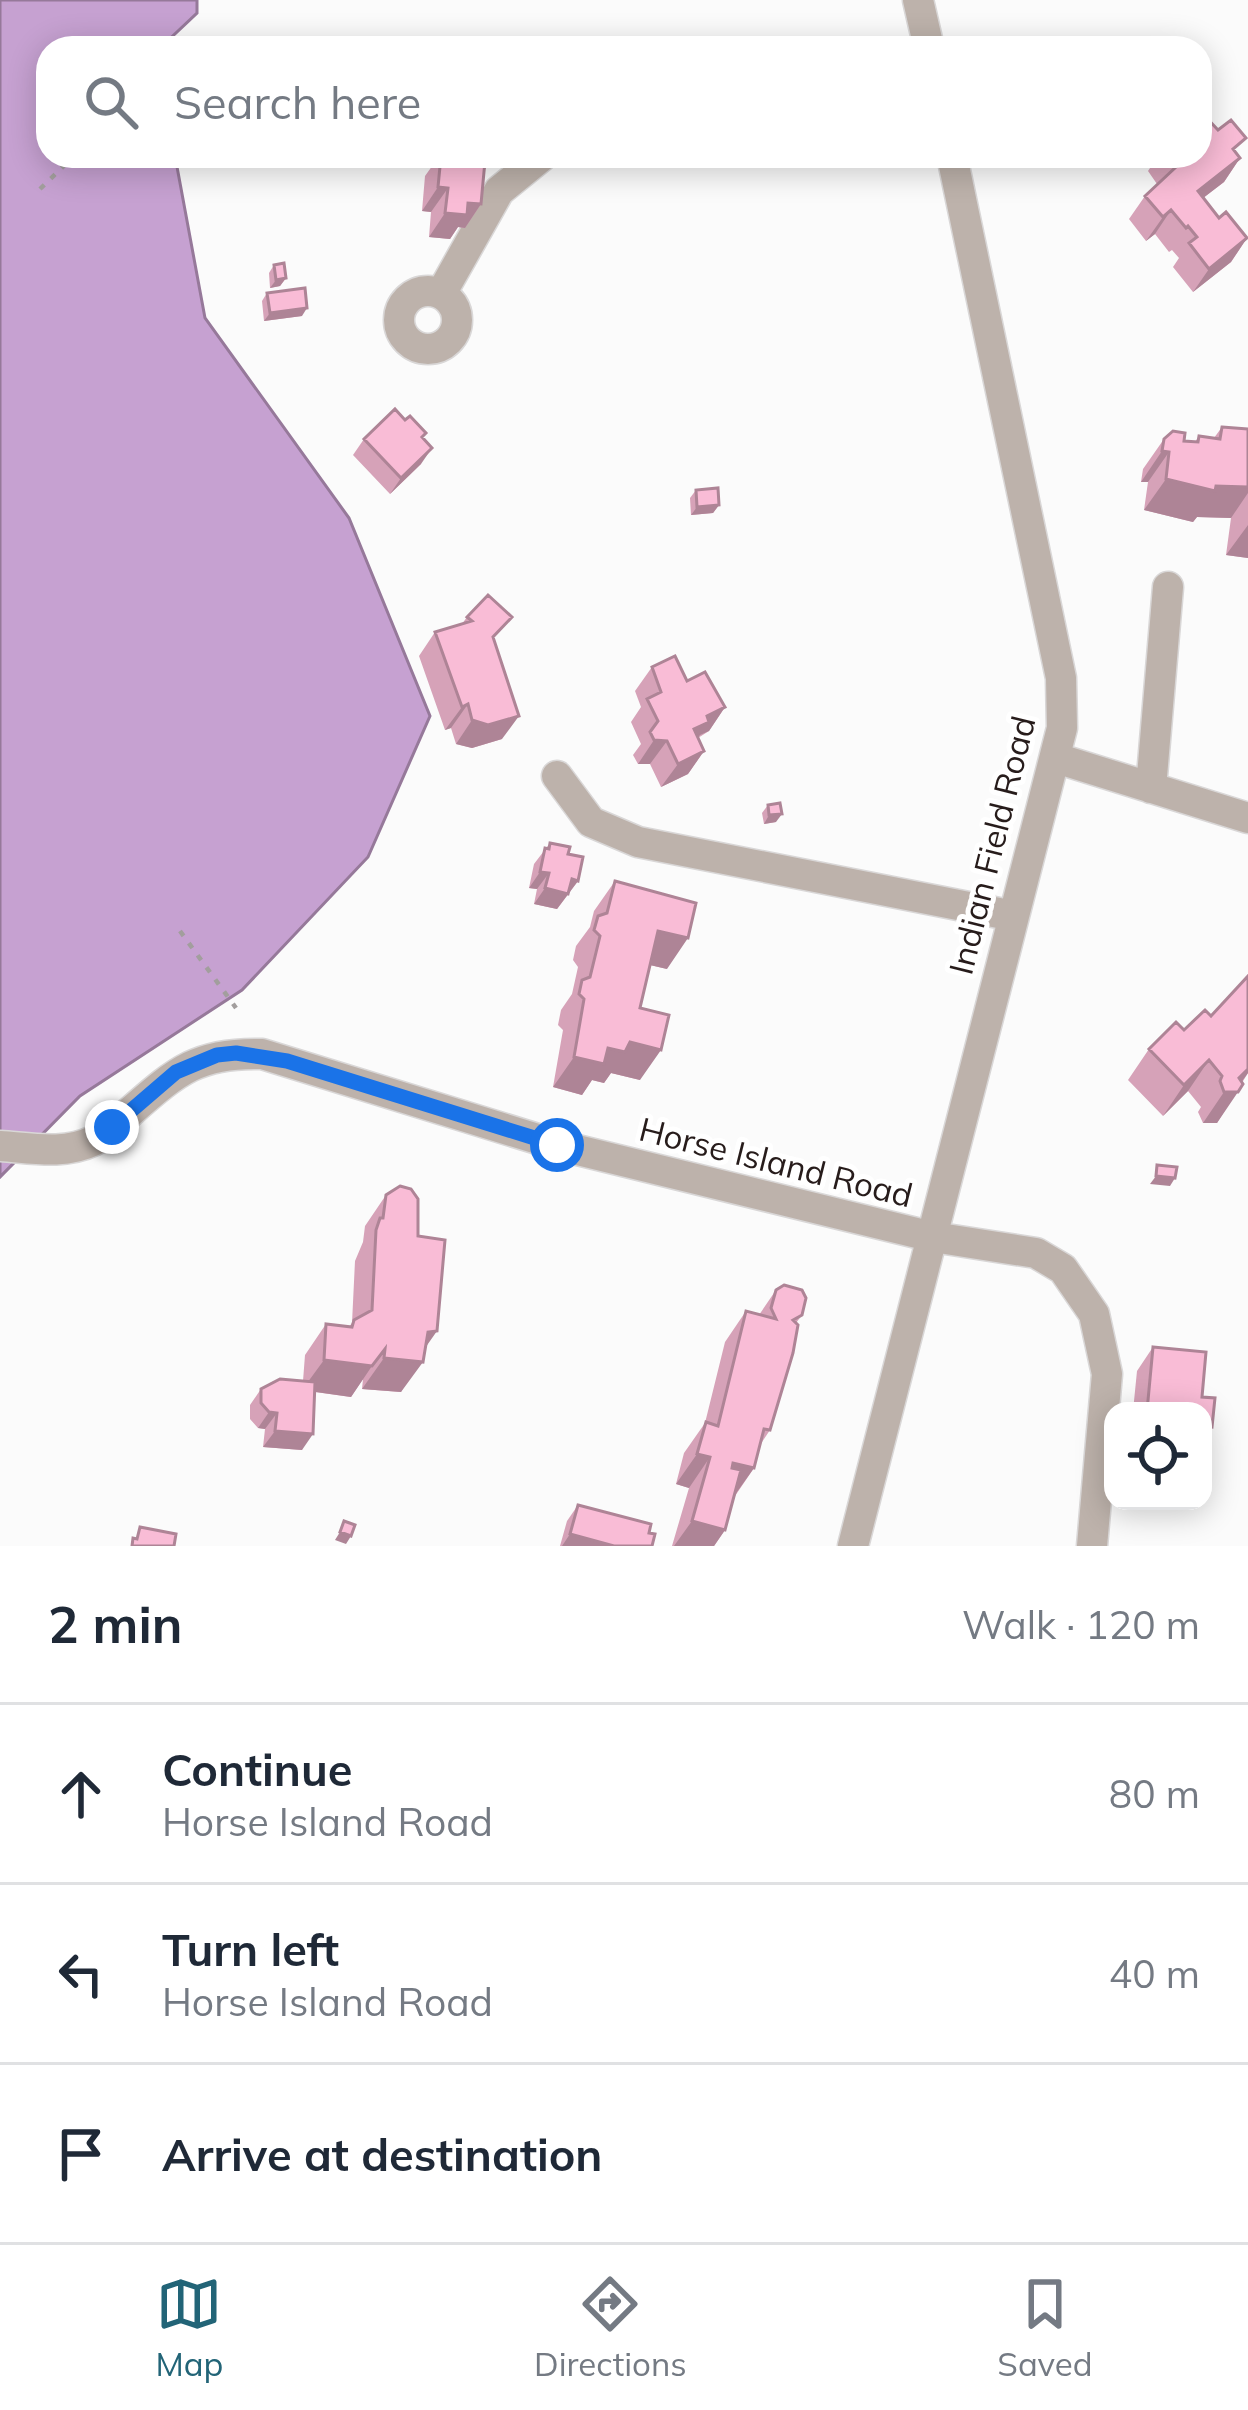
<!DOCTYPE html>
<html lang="en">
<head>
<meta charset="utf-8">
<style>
  body { margin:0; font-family:Mulish,sans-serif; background:#f6f6f7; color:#1f2937 }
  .controls { position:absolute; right:36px; bottom:36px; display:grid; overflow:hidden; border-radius:24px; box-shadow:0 6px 30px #0003 }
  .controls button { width:108px; height:108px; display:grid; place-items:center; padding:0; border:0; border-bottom:3px solid #e0e1e3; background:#fff; color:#1f2937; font:60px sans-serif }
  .stop { position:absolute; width:36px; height:36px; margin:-27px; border:9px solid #1a73e8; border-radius:50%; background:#fff }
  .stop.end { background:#1a73e8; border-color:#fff; box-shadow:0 3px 12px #0008 }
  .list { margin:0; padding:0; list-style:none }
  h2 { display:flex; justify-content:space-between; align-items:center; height:156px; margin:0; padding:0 48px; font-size:51px }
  h2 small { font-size:39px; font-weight:400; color:#747a83 }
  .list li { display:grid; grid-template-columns:78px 1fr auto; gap:36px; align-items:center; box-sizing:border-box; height:180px; padding:0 48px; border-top:3px solid #e0e1e3 }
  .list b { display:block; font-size:45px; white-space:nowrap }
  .list p { margin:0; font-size:39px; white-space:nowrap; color:#747a83 }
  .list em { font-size:39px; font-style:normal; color:#747a83 }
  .icon { flex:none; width:66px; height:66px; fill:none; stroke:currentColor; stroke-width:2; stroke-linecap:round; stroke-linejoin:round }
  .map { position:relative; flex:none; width:1248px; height:1546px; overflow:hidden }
  .search { position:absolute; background:#fff; box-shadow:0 6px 30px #0003; left:36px; right:36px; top:36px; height:132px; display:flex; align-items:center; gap:30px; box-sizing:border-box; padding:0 42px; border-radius:36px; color:#747a83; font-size:45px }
  .sheet { height:696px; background:#fff }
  nav { display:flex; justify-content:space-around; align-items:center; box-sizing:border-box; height:168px; border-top:3px solid #e0e1e3; background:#fff; font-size:33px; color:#747a83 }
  nav a { display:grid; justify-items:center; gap:6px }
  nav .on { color:#226477 }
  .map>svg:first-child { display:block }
</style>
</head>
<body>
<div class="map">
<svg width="1248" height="1546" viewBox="0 0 1248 1546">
  <rect width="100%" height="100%" fill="#fbfbfb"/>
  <path fill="#c6a1d1" stroke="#96799a" stroke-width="3" d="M0,0H197V13L160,48H48V156H175L205,318L349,518L430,716L368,857L242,990L80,1096L0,1177Z"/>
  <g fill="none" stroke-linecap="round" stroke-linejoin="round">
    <defs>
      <path id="minor" d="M918,0L929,48
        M399 320a29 29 0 1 1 58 0a29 29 0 1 1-58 0Z
        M441,294L499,191L542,156
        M1056,758L1248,818
        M557,776L591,822L638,842L1014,916
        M1151,788L1168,587
        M0,1146C31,1148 64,1155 93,1141C106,1134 119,1122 130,1112C177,1071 198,1052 262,1054L557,1145L933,1237L1036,1253L1063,1269L1094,1314L1107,1374L1092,1546
        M853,1546L1062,728L1061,678L952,156"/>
    </defs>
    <use href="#minor" stroke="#d9d7d7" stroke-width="33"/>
    <path stroke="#a29e9d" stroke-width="4.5" stroke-dasharray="6 9" stroke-linecap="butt" d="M40,189L74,156
      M180,931L236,1008"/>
    <use href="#minor" stroke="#bdb2ab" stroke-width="30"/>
  </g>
  <path fill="#d6a2b8" d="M1236,153L1240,158L1224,182L1203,198L1219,218L1247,238L1231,262L1193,292L1173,267L1179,258L1172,250L1169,252L1155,234L1146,241L1129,219L1145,196L1157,184L1148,171L1158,156H1200Z
    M430,156H494L484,171L481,204L465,228L458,227L450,239L429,237L431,212L422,211L425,176L435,162Z
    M274,265L286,278L280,286L270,288L269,273Z
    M267,293L302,316L264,321L262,301Z
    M1222,427L1248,429V558L1226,555L1231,518L1197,517L1193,522L1144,510L1148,482H1141L1143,469L1164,439L1195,442L1199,436L1214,438Z
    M423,438L421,464L390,494L353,455L364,439Z
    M696,490L719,505L713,513L691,515L690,498Z
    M467,617L494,642L502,739L472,748L456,744L451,728L445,730L419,656L435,632L462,624Z
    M652,667L687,681L725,707L709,731L698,738L704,751L688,774L661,787L650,764H638L633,755L641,744L631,722L641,707L635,691Z
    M768,805L776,822L764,824L762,813Z
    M550,843L568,854L578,881L557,909L534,904L537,889L529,888L534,864Z
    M615,881L667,969L650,965L640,1008V1080L611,1073L604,1083L592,1080L582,1095L553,1087L563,1030L558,1025L561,1010L572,994L578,967L573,960L576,946L590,927L594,911Z
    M1248,976V1073L1217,1123H1203L1198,1112L1201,1107L1188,1091L1163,1116L1128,1080L1149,1049L1211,1016Z
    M386,1195L418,1236L426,1348L401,1392L362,1389L363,1379L351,1397L315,1392L302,1450L263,1447L265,1429L258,1428L250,1419V1405L261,1389L303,1381L305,1355L326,1324L349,1327L352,1323L355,1261L363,1242L365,1226Z
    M776,1290L802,1315L796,1323L770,1430L760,1445L754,1468L735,1496L725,1530L714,1546H672L689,1488L676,1484L684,1453L705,1423L725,1342L746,1311L759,1315Z
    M1153,1347L1202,1397L1212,1427L1203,1440V1411H1133L1137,1371Z
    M578,1505L649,1533L652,1546H560L567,1521Z"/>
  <path fill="#ae8496" d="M1240,158L1224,182L1181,215L1198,191Z
    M438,187L448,188L431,212L422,211Z
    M468,203L481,204L465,228L458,227L450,239L429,237L445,213Z
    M1171,210L1155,234L1146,241L1163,217Z
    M1247,238L1231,262L1193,292L1209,269Z
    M286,278L280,286L270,288L276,280Z
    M307,308L302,316L264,321L270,313Z
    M432,448L421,464L390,494L401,478Z
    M1162,451L1169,452L1148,482H1141Z
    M1166,479L1216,486L1248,487V493L1231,518L1197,517L1193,522L1144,510Z
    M719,505L713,513L691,515L697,507Z
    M1248,525V558L1226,555Z
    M468,704L451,728L445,730L462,707Z
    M725,707L709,731L700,735L693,745L694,729L707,716Z
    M519,716L502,739L472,748L456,744L472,720Z
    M654,740L667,741L650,764H638Z
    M704,751L688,774L661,787L678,764Z
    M782,814L776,822L764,824L769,815Z
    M540,872L549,873L537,889L529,888Z
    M572,879L578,881L557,909L534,904L545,888Z
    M658,931L688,938L667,969L637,962Z
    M630,1042L661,1050L640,1080L611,1073L604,1083L592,1080L582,1095L553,1087L574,1057Z
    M1209,1060L1188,1091L1163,1116L1184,1085Z
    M1248,1064V1073L1234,1092H1238L1217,1123H1203L1224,1092Z
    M1156,1176L1175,1178L1170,1186L1150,1184Z
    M437,1331L416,1361L423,1362L401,1392L362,1389L384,1358L428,1332Z
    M324,1360L372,1366L351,1397L302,1390Z
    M269,1412L277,1413L265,1429L258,1428Z
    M1203,1426L1212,1427L1203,1440Z
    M275,1431L313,1434L302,1450L263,1447Z
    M697,1454L710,1457L689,1488L676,1484Z
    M733,1463L754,1468L732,1499Z
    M692,1521L725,1530L714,1546H674Z
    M340,1532L351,1536L346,1544L335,1540Z
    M570,1534L614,1546H562Z"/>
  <path fill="#f9bcd6" stroke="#ae8496" stroke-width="3" d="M574,40L581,48H564Z
    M1204,115L1218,130L1231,120L1246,138L1233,149L1240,158L1198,191L1219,218L1226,212L1247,238L1209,269L1189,243L1197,237L1188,226L1186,228L1171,210L1163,217L1145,196L1177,166L1170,156H1200V118Z
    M441,156H494L485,161L481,204L468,203L467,215L445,213L448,188L438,187Z
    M284,263L286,278L276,280L274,265Z
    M305,288L307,308L270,313L267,293Z
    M395,409L405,420L410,416L426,433L422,437L432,448L401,478L364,439Z
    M1222,427L1248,429V487L1216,486L1215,491L1166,479L1169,452L1162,451L1164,439L1173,431L1185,433L1184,441L1198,442L1199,436L1220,439Z
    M718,488L719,505L697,507L696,490Z
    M488,595L512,617L493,637L519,716L488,725L472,720L468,704L462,707L435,632L472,621L467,617Z
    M675,656L687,681L705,672L725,707L707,716L709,722L694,729L704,751L678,764L667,741L654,740L650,732L658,721L647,699L661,692L652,667Z
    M780,803L782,814L769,815L768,805Z
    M550,843L570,847L568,854L583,857L578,881L572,879L568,894L545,888L549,873L540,872L545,848L549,849Z
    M615,881L696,903L688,938L658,931L640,1008L669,1015L661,1050L630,1042L625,1052L608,1048L604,1064L574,1057L584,999L579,994L582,980L590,977L600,936L594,930L598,916L607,913Z
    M1248,976V1069L1239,1078L1243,1084L1238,1092H1224L1220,1081L1222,1076L1209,1060L1184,1085L1149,1049L1176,1022L1184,1030L1205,1010L1211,1016Z
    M1157,1165L1177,1167L1175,1178L1156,1176Z
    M400,1186L411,1189L418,1199V1236L445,1240L437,1331L428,1332L423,1362L384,1358L385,1349L372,1366L324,1360L326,1324L352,1327L354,1320L372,1310L376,1230L380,1218H383L386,1195Z
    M784,1285L802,1290L806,1298L802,1315L793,1320L798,1325L793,1353L770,1430L764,1429L754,1468L733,1463L732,1468L741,1470L725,1530L692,1521L710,1457L697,1454L706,1422L718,1426L746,1311L776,1319L771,1308L776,1290Z
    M1153,1347L1206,1352L1202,1397L1215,1398L1212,1427L1203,1426V1411H1147Z
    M280,1379L315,1382L313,1434L275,1431L277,1413L269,1412L261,1403V1389Z
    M578,1505L651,1524L649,1533L655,1534L652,1546H614L570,1534Z
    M344,1521L355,1525L351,1536L340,1532Z
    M140,1527L176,1534L174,1546H132L133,1538L137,1539Z"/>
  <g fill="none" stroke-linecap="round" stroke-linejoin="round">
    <path stroke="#1a73e8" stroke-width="15" d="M112,1127L176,1072L217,1055L236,1053L287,1061L557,1145"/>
  </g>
  <g text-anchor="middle" stroke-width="10" stroke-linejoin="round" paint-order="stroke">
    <g font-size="33" fill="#271c1b" stroke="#fff">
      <text transform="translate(992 845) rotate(-76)" y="12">Indian Field Road</text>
      <text transform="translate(776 1162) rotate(14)" y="12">Horse Island Road</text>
    </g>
  </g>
</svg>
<div class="controls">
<button><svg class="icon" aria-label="locate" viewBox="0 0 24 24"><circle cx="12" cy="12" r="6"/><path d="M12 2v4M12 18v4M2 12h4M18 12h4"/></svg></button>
</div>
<div class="stop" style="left:557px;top:1145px"></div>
<div class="stop end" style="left:112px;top:1127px"></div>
<div class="search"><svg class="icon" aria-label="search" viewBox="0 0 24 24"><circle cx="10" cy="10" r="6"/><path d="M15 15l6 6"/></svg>Search here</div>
</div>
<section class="sheet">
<h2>2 min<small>Walk · 120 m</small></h2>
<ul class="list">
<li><svg class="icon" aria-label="ahead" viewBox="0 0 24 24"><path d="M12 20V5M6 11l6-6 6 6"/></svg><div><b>Continue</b><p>Horse Island Road</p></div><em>80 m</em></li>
<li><svg class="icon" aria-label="left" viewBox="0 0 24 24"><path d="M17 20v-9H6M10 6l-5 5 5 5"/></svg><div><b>Turn left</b><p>Horse Island Road</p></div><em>40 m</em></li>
<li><svg class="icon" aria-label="arrive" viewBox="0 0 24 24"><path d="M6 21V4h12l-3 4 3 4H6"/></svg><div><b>Arrive at destination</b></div></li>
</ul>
</section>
<nav>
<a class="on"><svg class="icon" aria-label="map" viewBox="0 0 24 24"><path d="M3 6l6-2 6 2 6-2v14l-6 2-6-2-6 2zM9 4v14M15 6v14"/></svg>Map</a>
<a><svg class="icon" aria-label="directions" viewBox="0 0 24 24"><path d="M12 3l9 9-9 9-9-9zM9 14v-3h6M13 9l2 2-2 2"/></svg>Directions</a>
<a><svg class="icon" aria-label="saved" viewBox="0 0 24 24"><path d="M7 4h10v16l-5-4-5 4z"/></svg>Saved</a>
</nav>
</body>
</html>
